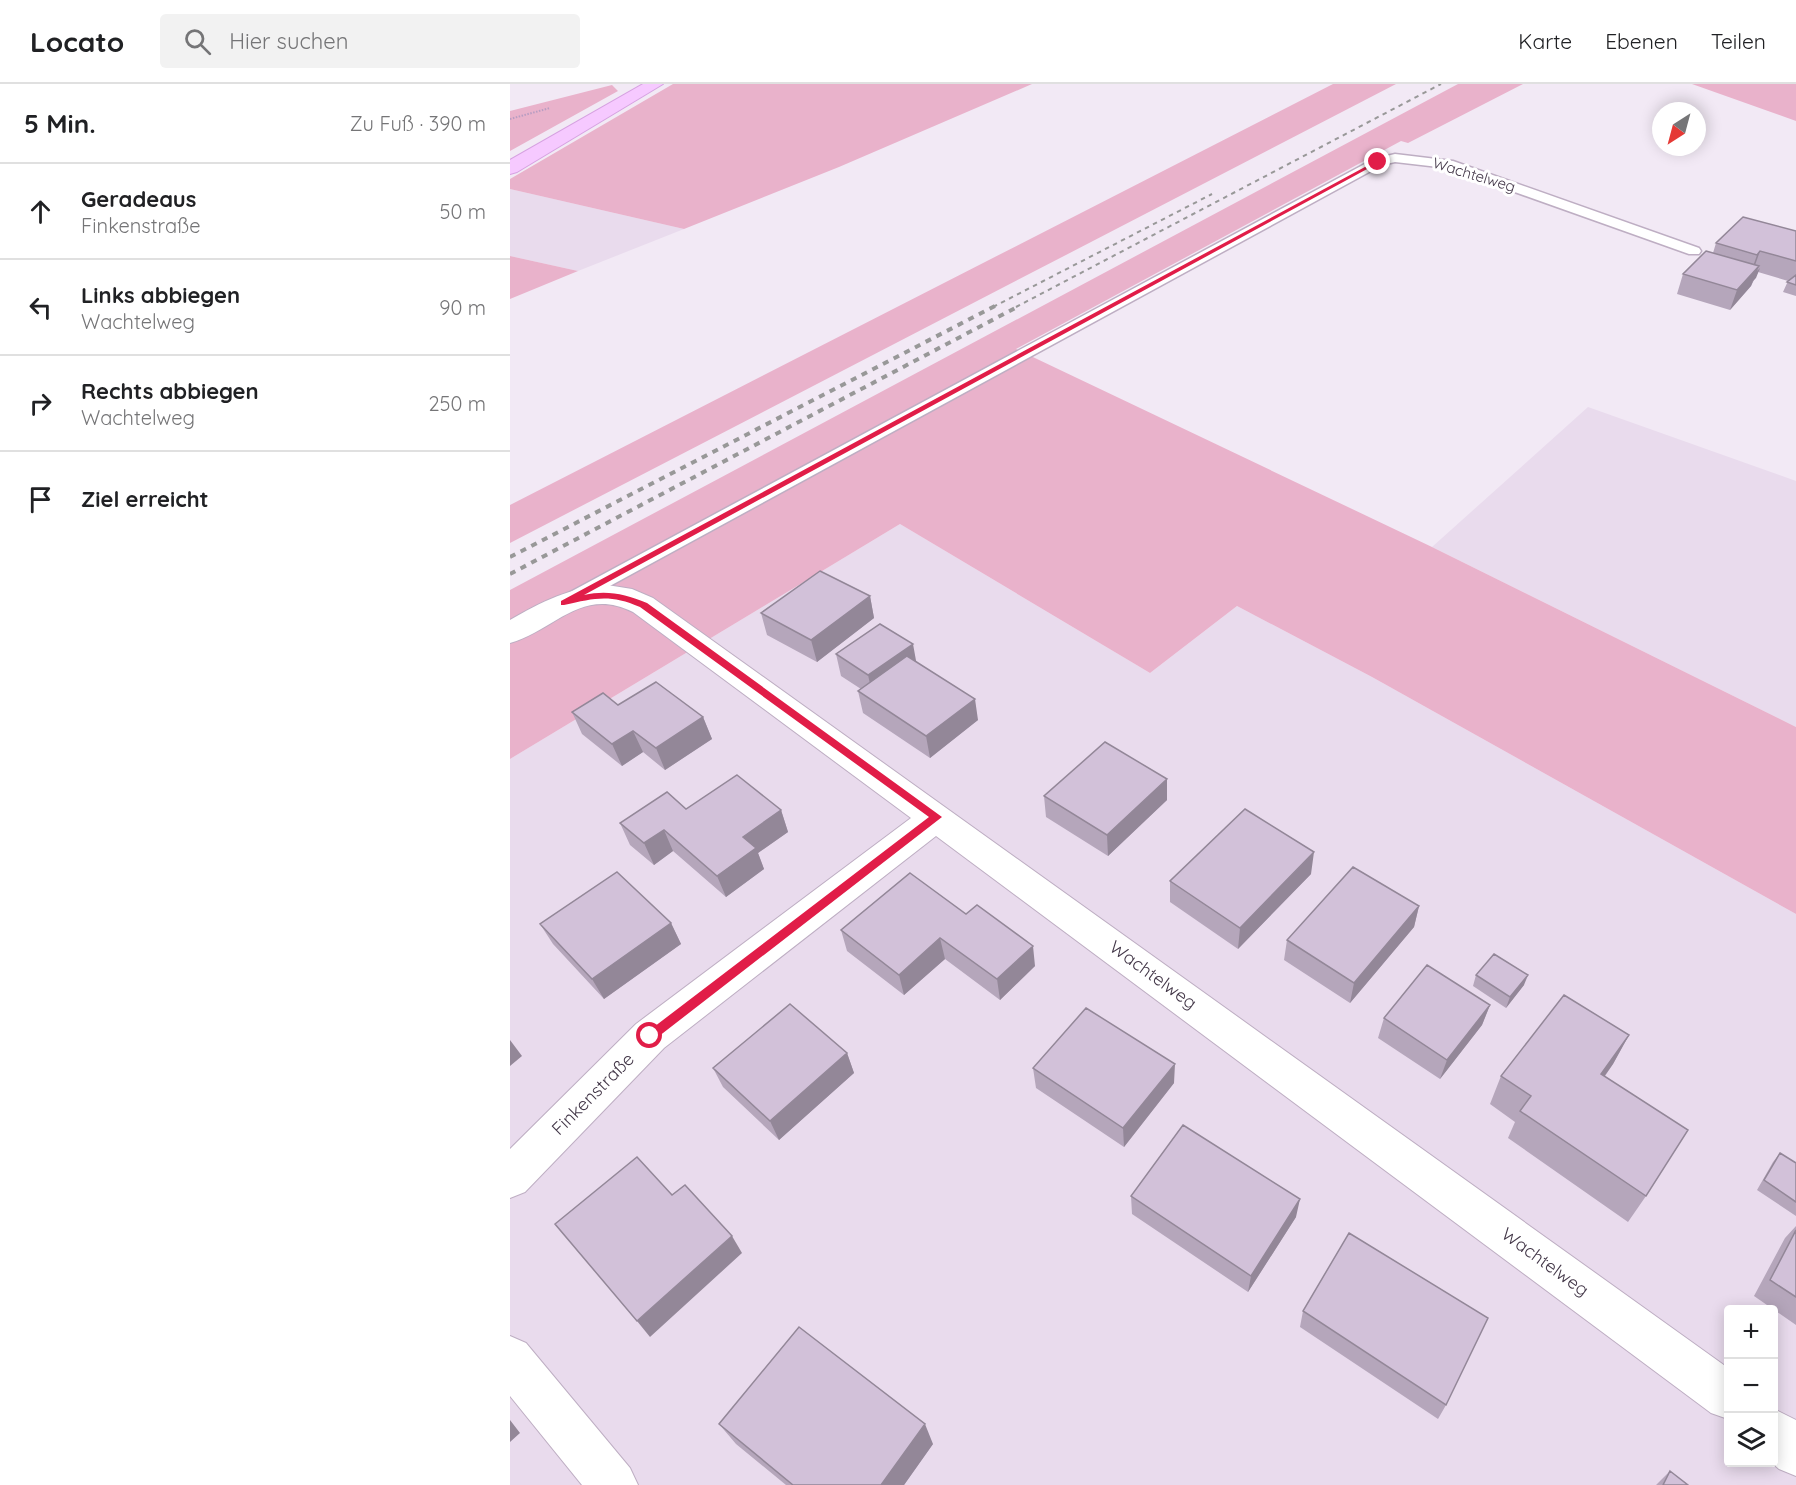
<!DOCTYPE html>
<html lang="de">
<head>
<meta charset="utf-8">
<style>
  body { margin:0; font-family:Quicksand,sans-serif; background:#f2f2f2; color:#202124 }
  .controls { position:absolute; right:18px; bottom:18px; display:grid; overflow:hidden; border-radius:6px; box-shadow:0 3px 15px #0003 }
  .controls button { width:54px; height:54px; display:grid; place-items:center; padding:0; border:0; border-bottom:2px solid #e0e0e0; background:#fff; color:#202124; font:30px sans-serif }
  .compass { position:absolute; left:1142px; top:18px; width:54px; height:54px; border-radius:50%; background:#fff; box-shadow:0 3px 15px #0003; rotate:216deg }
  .stop { position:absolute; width:18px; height:18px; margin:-14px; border:4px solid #e11d48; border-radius:50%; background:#fff }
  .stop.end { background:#e11d48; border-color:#fff; box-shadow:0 2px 6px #0008 }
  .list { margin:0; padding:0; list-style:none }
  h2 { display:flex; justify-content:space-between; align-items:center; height:78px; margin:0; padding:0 24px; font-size:26px }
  h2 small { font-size:20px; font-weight:400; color:#757577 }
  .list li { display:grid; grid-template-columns:39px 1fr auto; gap:18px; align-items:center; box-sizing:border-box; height:96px; padding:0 24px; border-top:2px solid #e0e0e0 }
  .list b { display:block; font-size:22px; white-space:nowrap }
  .list p { margin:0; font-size:20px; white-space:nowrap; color:#757577 }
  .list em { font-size:20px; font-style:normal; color:#757577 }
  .icon { flex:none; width:33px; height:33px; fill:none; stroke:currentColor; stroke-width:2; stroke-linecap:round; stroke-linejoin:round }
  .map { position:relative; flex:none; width:1286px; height:1401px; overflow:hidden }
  header { display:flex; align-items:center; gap:36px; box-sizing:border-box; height:84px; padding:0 30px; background:#fff; border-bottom:2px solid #e0e0e0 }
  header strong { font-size:28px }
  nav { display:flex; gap:33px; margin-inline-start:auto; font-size:21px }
  .search { width:420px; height:54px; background:#f2f2f2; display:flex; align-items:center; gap:15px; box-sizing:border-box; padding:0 21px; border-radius:6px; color:#757577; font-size:22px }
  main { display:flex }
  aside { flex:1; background:#fff }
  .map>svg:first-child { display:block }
</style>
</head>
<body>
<header>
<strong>Locato</strong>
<div class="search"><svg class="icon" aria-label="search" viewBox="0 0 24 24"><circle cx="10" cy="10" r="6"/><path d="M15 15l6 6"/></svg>Hier suchen</div>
<nav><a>Karte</a><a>Ebenen</a><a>Teilen</a></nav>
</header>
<main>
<aside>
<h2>5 Min.<small>Zu Fuß · 390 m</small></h2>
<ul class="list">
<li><svg class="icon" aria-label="ahead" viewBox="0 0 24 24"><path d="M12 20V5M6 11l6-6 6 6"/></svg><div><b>Geradeaus</b><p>Finkenstraße</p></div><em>50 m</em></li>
<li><svg class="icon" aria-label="left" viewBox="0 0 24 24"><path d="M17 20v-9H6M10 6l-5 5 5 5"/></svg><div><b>Links abbiegen</b><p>Wachtelweg</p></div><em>90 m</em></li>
<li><svg class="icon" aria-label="right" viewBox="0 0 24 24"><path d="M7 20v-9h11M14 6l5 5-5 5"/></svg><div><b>Rechts abbiegen</b><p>Wachtelweg</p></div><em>250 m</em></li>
<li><svg class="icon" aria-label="arrive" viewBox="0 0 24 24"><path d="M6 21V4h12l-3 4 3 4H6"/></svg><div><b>Ziel erreicht</b></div></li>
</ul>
</aside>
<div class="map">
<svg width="1286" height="1401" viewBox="0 0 1286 1401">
  <rect width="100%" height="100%" fill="#f2e9f5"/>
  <path fill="#e9dbed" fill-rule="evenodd" d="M0,105L174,145L68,187L0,172Z
    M1078,323L1286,397V643L922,463Z
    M390,440L640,589L727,522L862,593L1286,830V1401H0V675ZM1218,1226H1264V1378H1218Z"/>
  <path fill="#e9b2cb" d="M163,0H522L329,83L174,145L0,105V95Z
    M823,0H886L0,459V421Z
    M948,0H1013L898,59L891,57L506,265L922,463L1286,643V830L862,593L727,522L640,589L390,440L0,675V506Z
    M1182,0H1286V37Z
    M102,1L108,7L0,67V27Z
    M0,172L68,187L0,215Z"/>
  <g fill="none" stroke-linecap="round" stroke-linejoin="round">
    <defs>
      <path id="lane" d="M885,70L943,77L1189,164L1191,167L1189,170H1179L937,84L885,78L872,81L65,521L58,523L51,521L48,517L51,513L864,75Z"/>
      <path id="street" d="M97,501L122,505L143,514L1218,1284V1335L1201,1329L426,752L154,964L15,1108L0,1114V1065L126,940L401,734L123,528C72,502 45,546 0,559V536C31,518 61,503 97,501Z
        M0,1252L16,1259L120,1384L128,1401H72L0,1312Z
        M1264,1325L1286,1336V1392L1269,1385L1261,1378H1264Z"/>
      <path id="secondary" d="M133,0H153L7,88L0,90V76Z"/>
    </defs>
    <use href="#lane" stroke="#beaec3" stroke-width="3"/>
    <use href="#street" stroke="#beaec3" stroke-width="2"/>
    <use href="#secondary" stroke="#d6a1e1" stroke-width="2"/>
    <path stroke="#b89dc2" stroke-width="2" stroke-dasharray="1.5 1.5" stroke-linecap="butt" d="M0,35L40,24"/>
    <use href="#lane" fill="#fff" fill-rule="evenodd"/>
    <use href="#street" fill="#fff" fill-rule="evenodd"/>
    <use href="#secondary" fill="#f6c9ff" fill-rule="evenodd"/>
    <path stroke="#989898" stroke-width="2" stroke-dasharray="4.5 4.5" stroke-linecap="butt" d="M483,223L702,110
      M506,223L931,0"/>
    <path stroke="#989898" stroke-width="4" stroke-dasharray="6 6" stroke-linecap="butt" d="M0,473L485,222
      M0,490L509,222"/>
  </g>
  <path fill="#b5a6bb" d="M1286,147V212L1273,208L1278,197L1248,188L1241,202L1220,226L1167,210L1173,190L1203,169L1206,159Z
    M360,512L364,534L307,578L257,551L251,529Z
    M326,570L406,577L468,636L420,674L353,629L348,607L351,605L331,592Z
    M108,621L193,633L202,655L155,686L133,668L112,682L72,650L62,628Z
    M657,695V716L598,772L536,733L534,712Z
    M271,726L278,748L248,769L254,785L216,813L163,767L144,781L120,761L110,739Z
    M400,789L525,882L490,916L435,875L394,911L337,867L331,846Z
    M801,790L728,865L660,818V797Z
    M909,822L904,843L840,919L774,876L777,856Z
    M161,839L171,860L94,915L43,860L30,840Z
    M966,891L1014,901L996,924L963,902Z
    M980,921L972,941L930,995L868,954L874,934Z
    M1119,951L1103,980L1095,992L1136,1112L1118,1138L998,1054L1005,1038L980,1020L991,992Z
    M337,969L344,989L269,1056L213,1003L203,984Z
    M523,984L664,999L614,1063L526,1004Z
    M1270,1069L1286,1079V1132L1247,1106L1263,1078Z
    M621,1112L786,1133L738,1208L622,1130Z
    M1286,1142V1241L1244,1212L1275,1154Z
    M793,1227L936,1321L928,1335L790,1243Z
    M209,1340L423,1360L394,1401H276L226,1360Z
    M1160,1387L1178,1401H1146Z"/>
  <path fill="#938798" d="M1250,167L1243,187L1240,191L1247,171Z
    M1249,182L1247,187L1250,184L1246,194L1243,197L1241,202L1220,226L1227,206Z
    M360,512L364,534L307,578L301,556Z
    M403,560L407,582L363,613L358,591Z
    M465,615L468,636L420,674L416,652Z
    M193,633L202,655L155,686L146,664Z
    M123,647L133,668L112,682L102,660Z
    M657,695V716L598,772L597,751Z
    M271,726L278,748L248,769L254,785L216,813L207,792L233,753Z
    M154,746L163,767L144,781L134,759Z
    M804,768L801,790L728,865L730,844Z
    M909,822L904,843L840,919L844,899Z
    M161,839L171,860L94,915L82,895Z
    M430,854L435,875L394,911L389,891Z
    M523,862L525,882L490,916L487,895Z
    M1018,891L1014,901L996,924L1000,913Z
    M980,921L972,941L930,995L937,976Z
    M1119,951L1103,980L1076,1018L1091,990Z
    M0,956L12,972L0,982Z
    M337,969L344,989L269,1056L260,1037Z
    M665,980L664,999L614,1063L613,1044Z
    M790,1115L786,1133L738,1208L741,1192Z
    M222,1152L232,1169L140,1253L127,1237Z
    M0,1336L10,1349L0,1358Z
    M415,1340L423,1360L394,1401H371Z"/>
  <path fill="#d2c1d9" stroke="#938798" stroke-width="1.5" d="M1233,133L1286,147V177L1250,167L1247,171L1206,159Z
    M1196,167L1249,182L1227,206L1173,190Z
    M1286,191V201L1277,198Z
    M310,487L360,512L301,556L251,529Z
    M370,540L403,560L358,591L326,570Z
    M397,572L465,615L416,652L348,607Z
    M146,598L193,633L146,664L123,647L102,660L62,628L93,609L108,621Z
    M595,658L657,695L597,751L534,712Z
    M227,691L271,726L233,753L246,764L207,792L154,746L134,759L110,739L157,708L176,725Z
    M735,725L804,768L730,844L660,797Z
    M843,783L909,822L844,899L777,856Z
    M107,788L161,839L82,895L30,840Z
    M400,789L456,830L467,821L523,862L487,895L430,854L389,891L331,846Z
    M984,870L1018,891L1000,913L966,891Z
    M917,881L980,921L937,976L874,934Z
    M1054,911L1119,951L1091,990L1178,1046L1136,1112L1010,1027L1021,1012L991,992Z
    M280,920L337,969L260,1037L203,984Z
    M576,924L665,980L613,1044L523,984Z
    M673,1041L790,1115L741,1192L621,1112Z
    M1270,1069L1286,1079V1118L1254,1096Z
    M127,1073L162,1111L175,1101L222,1152L127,1237L45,1140Z
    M1286,1146V1213L1260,1196Z
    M839,1149L978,1234L936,1321L793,1227Z
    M289,1243L415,1340L371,1401H283L209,1340Z
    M1160,1387L1178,1401H1153Z"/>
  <path fill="#e11d48" d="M866,77L870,78L74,511C97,506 115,510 137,519L432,733L144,956H136V949L419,733L130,523C100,510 85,514 54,521H51V517Z"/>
  <g text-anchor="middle" stroke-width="6" stroke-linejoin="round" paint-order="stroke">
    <g font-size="15" fill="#433748" stroke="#fff">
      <text transform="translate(964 91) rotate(17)" y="5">Wachtelweg</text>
    </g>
    <g font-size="18" fill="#433748" stroke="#fff">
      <text transform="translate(643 891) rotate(36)" y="6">Wachtelweg</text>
      <text transform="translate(83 1010) rotate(-45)" y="6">Finkenstraße</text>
      <text transform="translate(1035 1178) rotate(36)" y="6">Wachtelweg</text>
    </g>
  </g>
</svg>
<div class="controls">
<button>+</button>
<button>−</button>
<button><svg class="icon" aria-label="layers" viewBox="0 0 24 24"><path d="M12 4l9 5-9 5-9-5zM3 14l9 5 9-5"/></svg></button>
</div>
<svg class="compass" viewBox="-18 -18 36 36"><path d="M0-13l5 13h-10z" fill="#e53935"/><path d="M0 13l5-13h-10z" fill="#757577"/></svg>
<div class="stop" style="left:140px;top:952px"></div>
<div class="stop end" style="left:868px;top:78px"></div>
</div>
</main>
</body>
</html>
